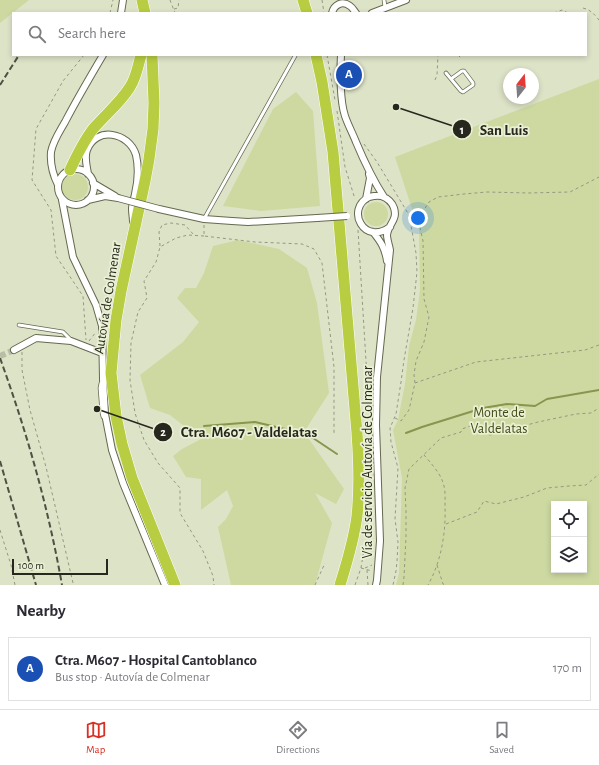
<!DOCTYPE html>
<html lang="en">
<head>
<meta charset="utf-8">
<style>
  body { margin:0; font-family:"Alegreya Sans",sans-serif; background:#f2f2f3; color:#2b2b33 }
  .controls { position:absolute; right:12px; bottom:12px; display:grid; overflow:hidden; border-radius:0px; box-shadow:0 2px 6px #0003 }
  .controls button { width:36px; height:36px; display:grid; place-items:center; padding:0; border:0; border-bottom:1px solid #e1e1e2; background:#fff; color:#2b2b33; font:20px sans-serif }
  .compass { position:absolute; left:503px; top:68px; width:36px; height:36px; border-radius:50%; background:#fff; box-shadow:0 2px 6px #0003; rotate:17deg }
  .scale { position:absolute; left:12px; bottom:10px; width:96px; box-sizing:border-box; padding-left:4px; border:2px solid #26281d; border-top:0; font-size:11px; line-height:14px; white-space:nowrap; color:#26281d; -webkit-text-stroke:3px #eaf0d4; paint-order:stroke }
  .you { position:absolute; left:418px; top:218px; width:14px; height:14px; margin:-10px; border:3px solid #fff; border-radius:50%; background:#1a73e8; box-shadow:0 0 0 6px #1a73e833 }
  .badge { display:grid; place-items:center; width:26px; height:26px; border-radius:50%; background:#d93025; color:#fff; font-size:13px; font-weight:700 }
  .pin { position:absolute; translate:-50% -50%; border:2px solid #fff; box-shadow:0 1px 4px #0006 }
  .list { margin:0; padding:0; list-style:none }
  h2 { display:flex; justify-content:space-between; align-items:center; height:52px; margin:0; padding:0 16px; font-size:17px }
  h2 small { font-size:13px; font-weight:400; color:#7c7c81 }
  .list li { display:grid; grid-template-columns:26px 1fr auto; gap:12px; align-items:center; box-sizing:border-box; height:64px; margin:0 8px 8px; padding:0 8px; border:1px solid #e1e1e2; border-radius:0px }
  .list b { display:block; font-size:15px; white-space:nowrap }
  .list p { margin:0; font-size:13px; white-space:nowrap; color:#7c7c81 }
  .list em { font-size:13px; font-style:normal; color:#7c7c81 }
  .icon { flex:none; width:22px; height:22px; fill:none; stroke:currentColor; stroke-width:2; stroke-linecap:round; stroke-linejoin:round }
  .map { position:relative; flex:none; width:599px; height:585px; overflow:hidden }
  .search { position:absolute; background:#fff; box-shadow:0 2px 6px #0003; left:12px; right:12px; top:12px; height:44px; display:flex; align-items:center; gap:10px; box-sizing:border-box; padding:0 14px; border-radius:0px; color:#7c7c81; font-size:15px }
  .sheet { height:124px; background:#fff }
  nav { display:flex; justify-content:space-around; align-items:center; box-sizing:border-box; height:56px; border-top:1px solid #e1e1e2; background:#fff; font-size:11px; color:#7c7c81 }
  nav a { display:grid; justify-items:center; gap:2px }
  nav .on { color:#d93025 }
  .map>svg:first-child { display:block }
</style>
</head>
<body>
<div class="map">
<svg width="599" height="585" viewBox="0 0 599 585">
  <rect width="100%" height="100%" fill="#dde3c7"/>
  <path fill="#cdd9a1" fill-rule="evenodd" d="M0,0H29L0,23Z
    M599,79V585H396L399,573L402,478L393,430L398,420L405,384L409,346L416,320L420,290L419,230L395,157ZM554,504H584V570H554Z
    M296,92L313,111L320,206L261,211L223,206L273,109Z
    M62 187a13 13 0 1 1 26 0a13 13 0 1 1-26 0Z
    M364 214a12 12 0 1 1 24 0a12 12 0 1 1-24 0Z
    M238,240L279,249L307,268L317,303L329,393L304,432L344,489L336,504L315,493L332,523L315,585H231L218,527L226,519L233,506L227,490L201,510V479L186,477L173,456L182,449L201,439L170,415L150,408L140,375L183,342L199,322L177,298L185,288H196L204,273L213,246Z"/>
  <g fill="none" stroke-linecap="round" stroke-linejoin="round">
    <path stroke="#88954e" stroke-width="2" d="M204,426L255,422L285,429L313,438L337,454
      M406,433L422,427L483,408L507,404L535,406L547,399L599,390"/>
    <path stroke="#b8bea5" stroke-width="6" stroke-dasharray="6 3" stroke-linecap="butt" d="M0,356L14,350"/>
    <defs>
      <path id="service" d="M384,0L385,7
        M446,73L461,91L463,92L473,85V83L464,71H462L451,79
        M204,219L295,56V55
        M19,325L63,332L70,339
        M101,383L100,388L102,413L103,417"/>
      <path id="minor" d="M121,13L123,0
        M332,13C334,5 342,0 350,6C353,8 354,11 356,13
        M372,13L406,0
        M341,55C340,72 340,101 345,116C348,125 353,134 356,142C364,161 373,180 384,197
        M58 187a18 18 0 1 1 36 0a18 18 0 1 1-36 0Z
        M88,174C87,166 84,158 87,150C96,126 129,132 136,155C139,168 138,181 135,194C134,199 132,204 132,209C132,213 133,218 133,222
        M93,183L115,196
        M58,185C53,175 50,164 51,152C53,141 60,131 65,122C77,99 90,77 103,55
        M366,199L370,178L369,174
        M62,200L73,257L96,305L102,326L103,379L105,414L112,450L123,483L165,585
        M88,200L105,196L118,198
        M159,209L204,219L232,221L248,222L317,218
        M373,232C381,242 385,248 387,261
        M14,350L36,338L71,341L102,353
        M376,585L377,580L380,541L376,425L377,377L390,250C389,245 387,239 387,235C388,224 398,220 394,208C392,202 387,198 381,196C377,195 373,196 369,197C345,209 364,246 390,227"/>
      <path id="motorway" d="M142,0L145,13
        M303,0L307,13
        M152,55L154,103L153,129L149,159L145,181L121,291L116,320L111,373L116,416L122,444L132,478L175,585
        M316,55L322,82L333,152L357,433C359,461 360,489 357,516C354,540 347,562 340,585
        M70,170C77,155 83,142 93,129C105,115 120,103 130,87C136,78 138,66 141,55"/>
    </defs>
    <use href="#service" stroke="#646950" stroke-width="4.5"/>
    <use href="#minor" stroke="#646950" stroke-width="8"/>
    <use href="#motorway" stroke="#fff" stroke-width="12"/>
    <path stroke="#949883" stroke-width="1" stroke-dasharray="3 3" stroke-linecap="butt" d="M170,0L175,13
      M322,0L324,13
      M583,8C591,10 594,14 599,20
      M174,9L178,8L179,0
      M110,13L113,0
      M554,13L562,10L568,13
      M84,55L63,81L36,129L32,180L51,210L56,256L83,296L86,340
      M327,55L335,100
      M458,55L461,58
      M435,80L437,75L438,55
      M337,111L345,167L355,199
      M364,144L377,162L409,215L416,253L417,272L413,308L404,360L401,382L396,414L390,428L391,442L398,468L395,519L398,542L397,562L396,571L393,585
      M204,225V236L255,242L302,244L314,249L322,263L334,367V434
      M358,230L369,410
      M204,236L188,235L176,238L160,247L156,262L144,281L147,298L138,312L131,343L130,380L135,413L144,440L158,463L180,488V513L203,551L213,576L214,585
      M160,246L159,232L162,225L171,223L185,225L194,235
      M89,341L96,332
      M22,352V370L30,410L46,467L73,583L75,585
      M415,383L476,362L585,350L599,345
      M395,418L401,421L409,410L415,383L414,375L416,361L424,342L429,317L424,299L423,241L419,223L420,216L429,202L438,197L464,194L487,192L528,193L570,192L599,177
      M424,455C430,462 439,472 442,480C446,489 445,498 445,507C446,533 441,562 428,585
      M446,524L477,512L484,501L496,504L524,497L547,488L569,486L586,485L599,474
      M0,530L11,565L15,585
      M437,565L443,584L445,585
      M361,568L372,571
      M365,568L372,565
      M367,570L368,585
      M315,585L325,563
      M355,585L361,568L368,524L371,477
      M403,585L404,577L406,537V511L405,488L409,469L441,438L461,432L462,429L473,425L483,433L490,435L538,422L576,414L591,413L599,408"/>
    <use href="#service" stroke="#fff" stroke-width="3"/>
    <use href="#minor" stroke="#fff" stroke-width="6"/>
    <use href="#motorway" stroke="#b8cd41" stroke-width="11"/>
    <path stroke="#4f5243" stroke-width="2" stroke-dasharray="6 3" stroke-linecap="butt" d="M0,85L19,55
      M0,358C27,433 48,506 62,585
      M0,461L36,585"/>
    <defs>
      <path id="minor-bridge" d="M118,198L159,209
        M317,218L347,216"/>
    </defs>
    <use href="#minor-bridge" stroke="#646950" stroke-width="8" stroke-linecap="butt"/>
    <use href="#minor-bridge" stroke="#fff" stroke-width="6"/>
  </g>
  <g text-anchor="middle" stroke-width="3.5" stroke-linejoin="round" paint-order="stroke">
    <g font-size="14" fill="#26281d" stroke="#eaf0d4">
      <text transform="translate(107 298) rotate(-81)" y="5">Autovía de Colmenar</text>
      <text transform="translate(367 462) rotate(-90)" y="5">Vía de servicio Autovía de Colmenar</text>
    </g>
    <g font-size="14" fill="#434b16" stroke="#eaf0d4">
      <text x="499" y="417">Monte de<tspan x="499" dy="16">Valdelatas</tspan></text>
    </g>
  </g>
  <path fill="none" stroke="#26281d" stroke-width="1.5" d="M396 107L462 129M97 409L163 432"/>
  <g fill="#26281d" stroke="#eaf0d4" stroke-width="1.5">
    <circle cx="396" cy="107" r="4"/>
    <circle cx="97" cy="409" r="4"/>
    <circle cx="462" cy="129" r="10"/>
    <circle cx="163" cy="432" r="10"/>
  </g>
  <g font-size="12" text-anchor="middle" font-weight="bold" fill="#fff">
    <text x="462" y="134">1</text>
    <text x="163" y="436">2</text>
  </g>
  <g font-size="15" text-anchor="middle" font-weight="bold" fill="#26281d" stroke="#eaf0d4" stroke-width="3.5" stroke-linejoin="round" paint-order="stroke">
    <text x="504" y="135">San Luis</text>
    <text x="249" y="437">Ctra. M607 - Valdelatas</text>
  </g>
</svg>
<div class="controls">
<button><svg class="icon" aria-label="locate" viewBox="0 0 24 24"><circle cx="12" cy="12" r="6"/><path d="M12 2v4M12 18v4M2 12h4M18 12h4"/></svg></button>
<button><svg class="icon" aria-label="layers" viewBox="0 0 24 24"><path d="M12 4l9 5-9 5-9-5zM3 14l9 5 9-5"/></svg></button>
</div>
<svg class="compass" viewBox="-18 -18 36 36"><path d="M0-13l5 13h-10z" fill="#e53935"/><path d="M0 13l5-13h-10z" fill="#7c7c81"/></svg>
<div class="scale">100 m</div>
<div class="you"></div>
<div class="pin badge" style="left:349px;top:75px;background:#1a4fb4">A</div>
<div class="search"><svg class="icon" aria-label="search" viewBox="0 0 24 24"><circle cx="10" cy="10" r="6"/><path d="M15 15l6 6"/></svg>Search here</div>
</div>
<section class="sheet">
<h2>Nearby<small></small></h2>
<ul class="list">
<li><span class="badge" style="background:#1a4fb4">A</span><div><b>Ctra. M607 - Hospital Cantoblanco</b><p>Bus stop · Autovía de Colmenar</p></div><em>170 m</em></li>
</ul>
</section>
<nav>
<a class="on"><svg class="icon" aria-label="map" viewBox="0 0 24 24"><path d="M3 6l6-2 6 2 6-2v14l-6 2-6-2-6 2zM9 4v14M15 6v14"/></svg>Map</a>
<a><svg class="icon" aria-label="directions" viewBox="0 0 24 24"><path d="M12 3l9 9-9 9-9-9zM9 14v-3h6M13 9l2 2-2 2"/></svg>Directions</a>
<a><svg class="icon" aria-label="saved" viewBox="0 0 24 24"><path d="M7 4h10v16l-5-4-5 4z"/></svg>Saved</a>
</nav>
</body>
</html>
